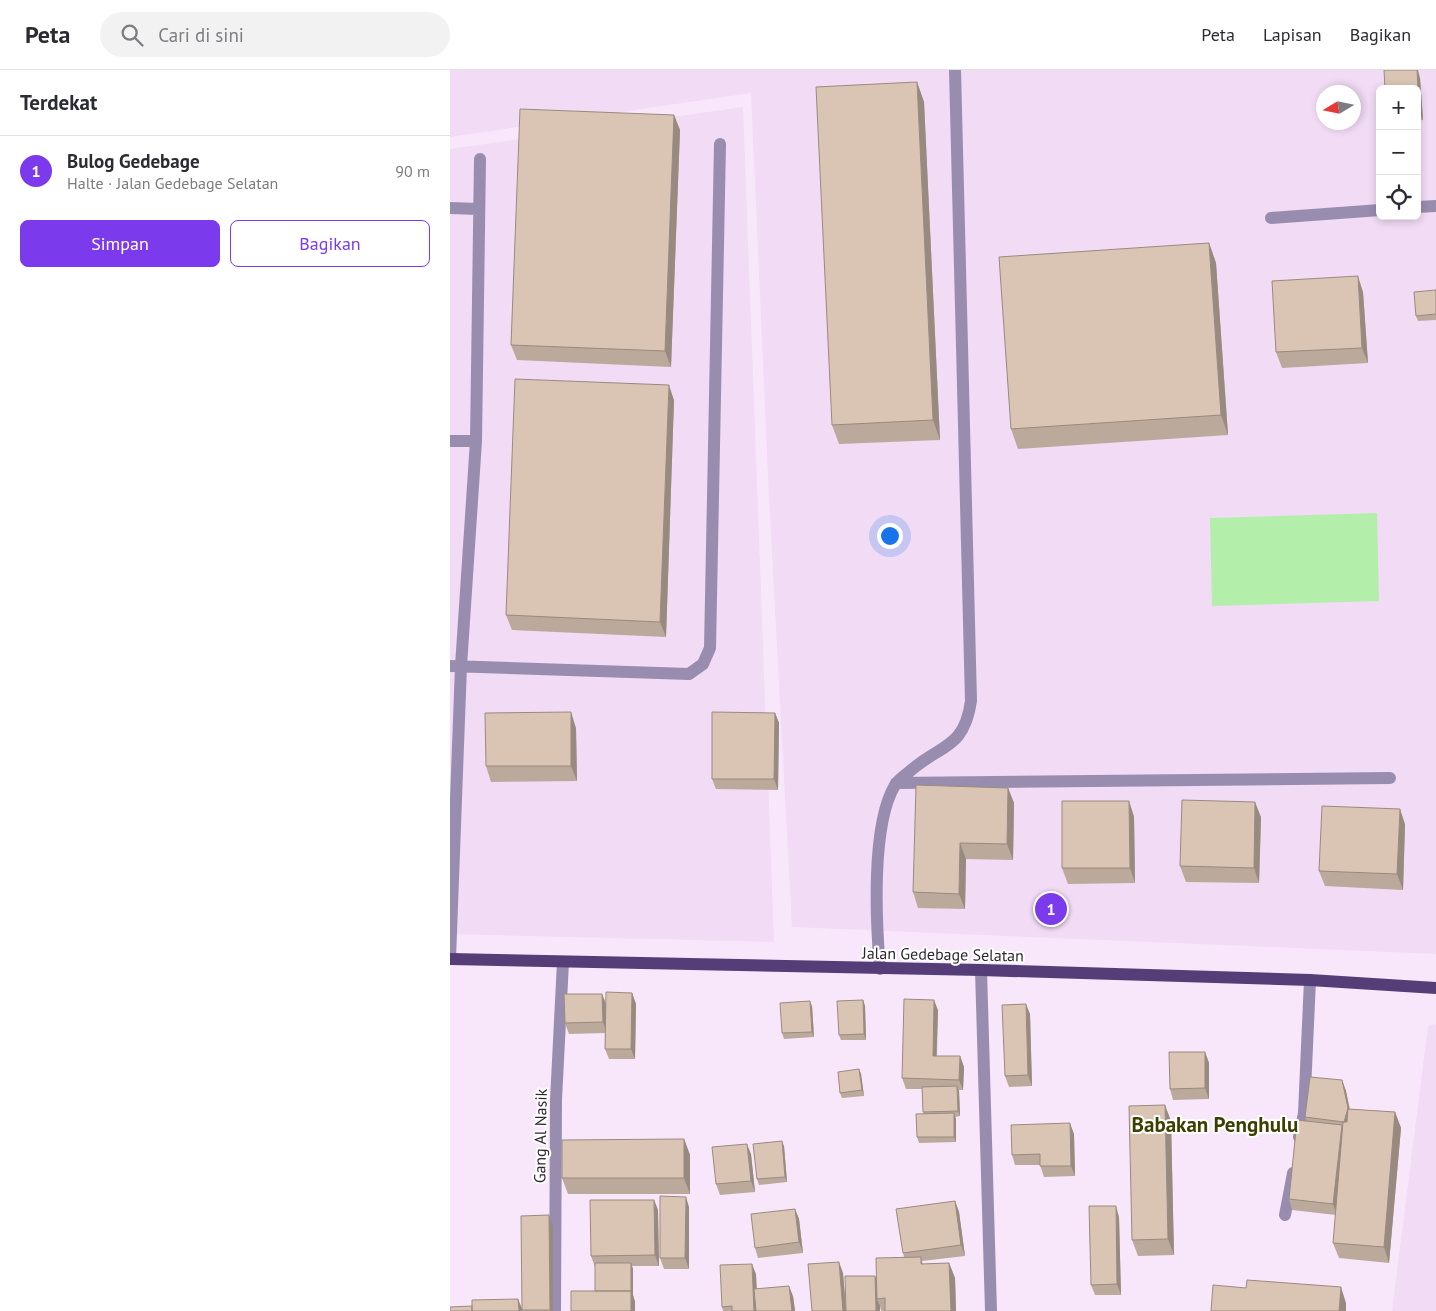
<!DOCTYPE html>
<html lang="id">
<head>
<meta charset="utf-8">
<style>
  body { margin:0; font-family:"PT Sans",sans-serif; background:#f2f2f3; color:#2b2b33 }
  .controls { position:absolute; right:15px; top:15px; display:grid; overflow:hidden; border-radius:8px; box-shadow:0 2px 8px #0003 }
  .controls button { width:45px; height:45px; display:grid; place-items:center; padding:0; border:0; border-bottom:1px solid #e1e1e2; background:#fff; color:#2b2b33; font:25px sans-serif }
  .compass { position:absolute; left:866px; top:15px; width:45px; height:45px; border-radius:50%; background:#fff; box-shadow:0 2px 8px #0003; rotate:260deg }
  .you { position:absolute; left:439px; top:465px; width:18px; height:18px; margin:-12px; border:4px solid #fff; border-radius:50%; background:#1a73e8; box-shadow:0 0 0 8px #1a73e833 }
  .badge { display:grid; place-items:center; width:32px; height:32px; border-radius:50%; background:#7c3aed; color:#fff; font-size:16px; font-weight:700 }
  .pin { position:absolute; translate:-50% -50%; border:2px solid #fff; box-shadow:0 1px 5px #0006 }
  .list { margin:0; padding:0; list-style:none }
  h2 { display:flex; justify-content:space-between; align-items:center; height:65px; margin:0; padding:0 20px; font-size:21px }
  h2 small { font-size:16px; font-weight:400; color:#7c7c81 }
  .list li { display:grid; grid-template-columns:32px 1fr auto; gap:15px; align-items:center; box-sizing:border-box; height:70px; padding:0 20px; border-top:1px solid #e1e1e2 }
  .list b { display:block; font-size:19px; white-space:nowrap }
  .list p { margin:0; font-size:16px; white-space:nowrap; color:#7c7c81 }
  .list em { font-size:16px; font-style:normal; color:#7c7c81 }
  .actions { display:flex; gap:10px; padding:15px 20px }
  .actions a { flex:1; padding:11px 0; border:1px solid #7c3aed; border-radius:8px; text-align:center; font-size:18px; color:#7c3aed }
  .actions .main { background:#7c3aed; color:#fff }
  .icon { flex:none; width:28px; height:28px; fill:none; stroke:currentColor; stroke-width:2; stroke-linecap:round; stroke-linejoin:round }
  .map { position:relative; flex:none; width:986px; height:1241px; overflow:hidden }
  header { display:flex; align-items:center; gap:30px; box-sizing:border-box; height:70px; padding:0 25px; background:#fff; border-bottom:1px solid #e1e1e2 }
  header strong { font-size:24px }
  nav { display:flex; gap:28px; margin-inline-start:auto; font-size:18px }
  .search { width:350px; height:45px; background:#f2f2f3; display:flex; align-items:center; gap:12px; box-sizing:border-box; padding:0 18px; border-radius:28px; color:#7c7c81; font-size:19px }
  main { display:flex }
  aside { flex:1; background:#fff }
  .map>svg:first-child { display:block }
</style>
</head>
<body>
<header>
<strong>Peta</strong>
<div class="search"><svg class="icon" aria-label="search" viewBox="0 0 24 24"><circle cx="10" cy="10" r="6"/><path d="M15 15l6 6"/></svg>Cari di sini</div>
<nav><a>Peta</a><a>Lapisan</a><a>Bagikan</a></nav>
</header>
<main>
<aside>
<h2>Terdekat<small></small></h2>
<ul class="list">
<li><span class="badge">1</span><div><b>Bulog Gedebage</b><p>Halte · Jalan Gedebage Selatan</p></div><em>90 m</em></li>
</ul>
<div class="actions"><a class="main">Simpan</a><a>Bagikan</a></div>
</aside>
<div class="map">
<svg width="986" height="1241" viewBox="0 0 986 1241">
  <rect width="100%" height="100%" fill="#f8e7fb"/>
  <path fill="#f1dbf5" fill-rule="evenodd" d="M0,0H986V884L342,857L319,427L301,23L0,67ZM930,19H967V146H930ZM874,22H904V52H874Z
    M293,37L324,872L0,864V79Z
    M986,954V1241H942L978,956Z"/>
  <path fill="#b3efab" d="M927,443L929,531L762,536L760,448Z"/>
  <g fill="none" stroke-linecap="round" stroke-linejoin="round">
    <path stroke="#998daf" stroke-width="12" d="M967,137L986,136
      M0,138L28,139
      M821,148L930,140
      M0,371H26
      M0,596L239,604L253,594L260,578L270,74
      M446,713L940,708
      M0,889L11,596L26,371L30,89
      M430,899C426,852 421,755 445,715C448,710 454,706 459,702C490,674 514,680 521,631L505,0
      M531,900L541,1241
      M849,1067L854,1043L860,910
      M835,1145L843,1103
      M105,1241L106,1030L113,892"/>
    <path stroke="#553e77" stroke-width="12" d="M0,889L531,900L860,910L986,918"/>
  </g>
  <path fill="#bba99c" d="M970,8L973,50L967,51V19Z
    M467,12L474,32L490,370L389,374L382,355Z
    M224,45L230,60L221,297L67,290L61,275Z
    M759,173L766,193L778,365L568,379L561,359Z
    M986,220V250L968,251L966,246Z
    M913,222L918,293L832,298L826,282Z
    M224,330L216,567L62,560L56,545Z
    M325,643L329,653L328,720L266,719L262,709Z
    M126,658L127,711L41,712L36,696Z
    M558,718L564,733L563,790L516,789L515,839L468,838L463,822Z
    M679,731L684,747L685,813L618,814L612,798Z
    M811,747L809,813L736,812L730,796Z
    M955,754L953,820L875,816L869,801Z
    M182,923L186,934L185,989H159L155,979V963L119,964L115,953L152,924L156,933Z
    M413,930L415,936L416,970H391L389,965Z
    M362,936L364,967L334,969L332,963Z
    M488,940L487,986H510L514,997L513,1020H509L510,1046L505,1047L506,1049V1072L469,1073L467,1067L474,1044L473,1042L472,1019H456L452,1008Z
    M580,944L582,1016L559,1017L555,1006Z
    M755,982L759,993V1029L723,1030L720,1019Z
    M409,999L411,1004L414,1026L392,1028L390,1023Z
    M892,1010L896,1021L900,1039L945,1042L951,1058L939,1193L889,1188L883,1173L886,1145L842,1140L839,1129L857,1051L855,1047Z
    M721,1051L724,1185L688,1186L682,1170Z
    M624,1064L625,1106L594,1107L590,1095H565L562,1085Z
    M234,1069L240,1085V1124H118L112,1108Z
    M334,1076L337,1112L309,1115L307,1109Z
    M301,1084L305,1122L270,1125L266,1114Z
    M204,1130L208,1140L209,1196H182L183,1199V1225L185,1232L145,1221V1197L141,1186Z
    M505,1131L509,1142L515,1186L472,1191L473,1194L499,1193L505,1208L506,1241H431L430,1236L362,1241L393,1203L396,1235L426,1209L454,1187L453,1183Z
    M239,1137V1199H214L210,1188Z
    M345,1139L349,1149L353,1183L308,1188L305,1178Z
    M669,1147L671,1225H645L641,1215Z
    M103,1156V1241H0L22,1236L68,1229L72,1239Z
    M306,1204L307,1219L343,1226L345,1241H273L272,1237Z"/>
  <path fill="#998a7f" d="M967,0H968L970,8L973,50L969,40Z
    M467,12L474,32L490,370L483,350Z
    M224,45L230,60L221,297L215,281Z
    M759,173L766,193L778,365L771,345Z
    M908,206L913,222L918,293L912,278Z
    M219,315L224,330L216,567L210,552Z
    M121,642L126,658L127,711L121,696Z
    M325,643L329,653L328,720L324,709Z
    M558,718L564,733L563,790L557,774Z
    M679,731L684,747L685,813L680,798Z
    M805,732L811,747L809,813L804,798Z
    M950,739L955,754L953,820L947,804Z
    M510,773L516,789L515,839L509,824Z
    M182,923L186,934L185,989L181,979Z
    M152,924L156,935L157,963L153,952Z
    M413,930L415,936L416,970L414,964Z
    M484,930L488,940L486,997L483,986Z
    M360,931L362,936L364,967L362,962Z
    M576,934L580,944L582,1016L578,1005Z
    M755,982L759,993V1029L755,1018Z
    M510,986L514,997L513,1020L509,1010Z
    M409,999L411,1004L414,1026L412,1020Z
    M892,1010L896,1021L901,1048L898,1062L894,1052Z
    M507,1016L509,1021L510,1046L508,1041Z
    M715,1035L721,1051L724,1185L718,1169Z
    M945,1042L951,1058L939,1193L934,1177Z
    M504,1043L506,1049V1072L504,1067Z
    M620,1053L624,1064L625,1106L621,1096Z
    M892,1055L896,1065L887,1145L883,1134Z
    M234,1069L240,1085V1124L234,1108Z
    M332,1071L334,1076L337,1112L335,1107Z
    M297,1074L301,1084L305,1122L301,1111Z
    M236,1127L239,1137V1199L235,1188Z
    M204,1130L208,1140L209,1196L205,1185Z
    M505,1131L509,1142L515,1186L511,1175Z
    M666,1136L669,1147L671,1225L667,1214Z
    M345,1139L349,1149L353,1183L349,1172Z
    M99,1145L103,1156V1241H100V1240Z
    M389,1192L393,1203L396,1241H393Z
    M181,1193L183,1199V1225L185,1232V1241H181Z
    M499,1193L505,1208L506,1241H501Z
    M302,1194L306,1204L307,1241H304Z
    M425,1206L429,1216L427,1229L430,1236V1241H426Z
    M339,1216L343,1226L345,1241H342Z
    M891,1217L896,1233V1241H889Z
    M68,1229L72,1239V1241H69Z"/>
  <path fill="#dac5b5" stroke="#998a7f" d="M934,0H967L969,40H967V19H935Z
    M467,12L483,350L382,355L366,17Z
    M70,39L224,45L215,281L61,275Z
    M759,173L771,345L561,359L549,187Z
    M908,206L912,278L826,282L822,211Z
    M986,220V244L966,246L964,222Z
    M65,309L219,315L210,552L56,545Z
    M121,642V696H36L35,643Z
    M262,642L325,643L324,709H262Z
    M466,715L558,718L557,774L510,773L509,824L463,822Z
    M732,730L805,732L804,798L730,796Z
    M612,731H679L680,798H612Z
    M872,736L950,739L947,804L869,801Z
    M156,922L182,923L181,979H155Z
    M114,924H152L153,952L115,953Z
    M454,929L484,930L483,986H510L509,1010L452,1008Z
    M413,930L414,964L389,965L387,931Z
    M360,931L362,962L332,963L330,933Z
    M576,934L578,1005L555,1006L552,935Z
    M719,982H755V1018L720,1019Z
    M409,999L412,1020L390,1023L388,1002Z
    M860,1007L892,1010L898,1038L894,1052L855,1047Z
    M507,1016L508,1041L473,1042L472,1017Z
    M715,1035L718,1169L682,1170L679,1036Z
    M898,1039L945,1042L934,1177L883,1173L893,1052H897Z
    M504,1043V1067H467L466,1044Z
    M847,1050L892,1055L883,1134L839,1129Z
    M620,1053L621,1096H590V1084L562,1085L561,1055Z
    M234,1069V1108H112V1070Z
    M332,1071L335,1107L307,1109L303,1074Z
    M297,1074L301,1111L266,1114L262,1077Z
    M210,1126L236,1127L235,1188H210Z
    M140,1130H204L205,1185L141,1186Z
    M505,1131L511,1175L453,1183L446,1139Z
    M639,1136H666L667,1214L641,1215Z
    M345,1139L349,1172L305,1178L301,1144Z
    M99,1145L100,1240H72L71,1146Z
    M471,1187V1194L499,1193L501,1241H435V1228L427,1229L426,1188Z
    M389,1192L393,1241H362L358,1194Z
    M145,1193H181V1221H145Z
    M302,1194L304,1241H282V1236L272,1237L270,1195Z
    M395,1206H425L426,1241H396Z
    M797,1210L891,1217L889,1241H761L763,1215L796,1218Z
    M339,1216L342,1241H306L304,1219Z
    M121,1221H181V1241H121Z
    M68,1229L69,1241H22V1230Z
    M22,1236V1241H0V1237Z"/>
  <g text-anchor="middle" stroke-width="4" stroke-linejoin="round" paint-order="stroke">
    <g font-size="16" fill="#2f2830" stroke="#fff">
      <text transform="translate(493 884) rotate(1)" y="6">Jalan Gedebage Selatan</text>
      <text transform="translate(90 1066) rotate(-89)" y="6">Gang Al Nasik</text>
    </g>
    <g font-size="21" font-weight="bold" fill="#3b4000" stroke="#fff">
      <text x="765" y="1062">Babakan Penghulu</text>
    </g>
  </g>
</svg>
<div class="controls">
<button>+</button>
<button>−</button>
<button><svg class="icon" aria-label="locate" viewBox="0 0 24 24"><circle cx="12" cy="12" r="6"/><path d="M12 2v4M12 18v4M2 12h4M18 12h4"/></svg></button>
</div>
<svg class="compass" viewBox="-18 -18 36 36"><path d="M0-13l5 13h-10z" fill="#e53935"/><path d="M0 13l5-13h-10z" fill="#7c7c81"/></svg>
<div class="you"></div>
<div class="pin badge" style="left:601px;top:839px">1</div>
</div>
</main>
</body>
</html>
